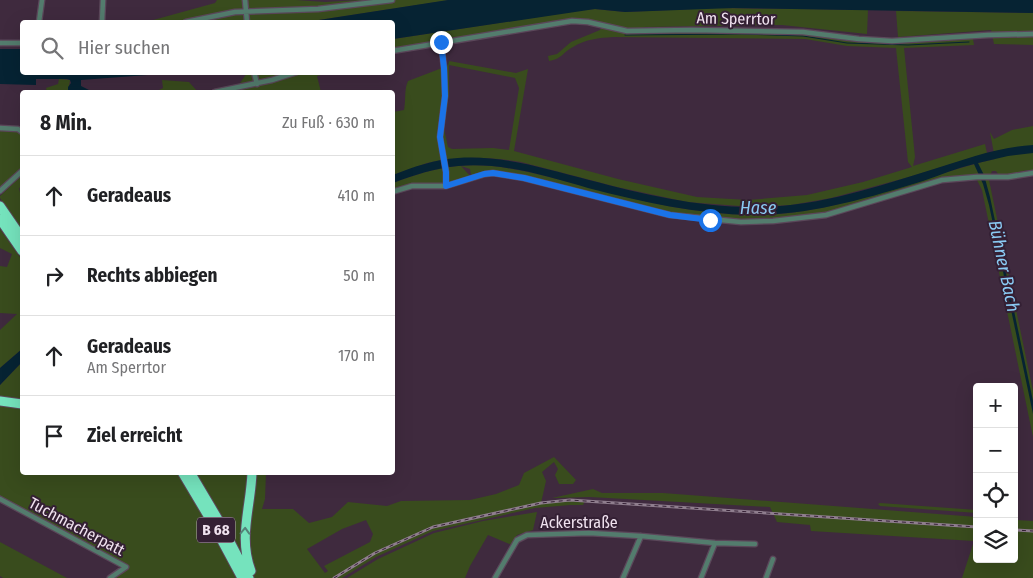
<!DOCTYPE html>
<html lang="de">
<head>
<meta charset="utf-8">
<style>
  body { margin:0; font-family:"Fira Sans Condensed",sans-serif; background:#f2f2f2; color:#202124 }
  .controls { position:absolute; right:15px; bottom:15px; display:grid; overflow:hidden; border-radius:5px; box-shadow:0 5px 20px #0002 }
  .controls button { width:45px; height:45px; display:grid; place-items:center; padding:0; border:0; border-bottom:1px solid #e0e0e0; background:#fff; color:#202124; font:25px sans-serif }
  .stop { position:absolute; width:15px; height:15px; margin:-11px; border:4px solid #1a73e8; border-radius:50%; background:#fff }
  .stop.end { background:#1a73e8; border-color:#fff; box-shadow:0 1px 5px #0008 }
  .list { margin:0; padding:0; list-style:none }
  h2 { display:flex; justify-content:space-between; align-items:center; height:65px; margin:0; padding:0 20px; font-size:21px }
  h2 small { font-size:16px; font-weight:400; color:#757577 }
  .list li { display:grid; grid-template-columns:32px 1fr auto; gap:15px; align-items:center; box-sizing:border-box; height:80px; padding:0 20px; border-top:1px solid #e0e0e0 }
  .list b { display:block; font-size:19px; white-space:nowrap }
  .list p { margin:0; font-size:16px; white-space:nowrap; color:#757577 }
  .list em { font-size:16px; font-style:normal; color:#757577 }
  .icon { flex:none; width:28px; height:28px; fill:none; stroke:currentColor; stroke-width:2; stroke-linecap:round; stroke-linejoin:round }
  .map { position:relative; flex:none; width:1033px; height:578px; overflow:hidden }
  .search { position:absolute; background:#fff; box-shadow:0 5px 20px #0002; left:20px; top:20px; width:375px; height:55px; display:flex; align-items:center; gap:12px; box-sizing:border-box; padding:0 18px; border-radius:5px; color:#757577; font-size:19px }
  .panel { position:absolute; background:#fff; box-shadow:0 5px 20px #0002; left:20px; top:90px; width:375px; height:385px; border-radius:5px }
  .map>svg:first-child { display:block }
</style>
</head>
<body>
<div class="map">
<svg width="1033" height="578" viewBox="0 0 1033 578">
  <rect width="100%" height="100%" fill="#3f2a3e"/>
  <path fill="#394c1d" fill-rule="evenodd" d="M217,0H296L325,2L360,0H450L306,22H146L215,3Z
    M715,8L868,10L867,34L782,25L645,27L629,33L752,32L806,35L849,41L892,43L968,38L973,39L974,45L904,48L915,157L913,166L985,144L987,153L909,177L831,198L791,205L753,207L687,202L617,187L521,162C497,158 470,156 446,160L441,131L445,66L448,65L449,61L516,73L528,69L514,151L618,179L697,197L748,200L807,195L863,182L912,167L908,162L896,48L847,46L805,39L613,37C599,38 586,39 573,47C563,52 562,59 549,61L548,56L557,54L571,42L600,30L603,25L590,20L565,19L393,49V39L583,10L595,9L625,12ZM449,65L515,78L519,88L509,150L493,148L452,149L448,147L444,129L449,94Z
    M896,11L1033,13V45L994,44L991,30L898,37Z
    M442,68V95L437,133L442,160L427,163L393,175V112L404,110C406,101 404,89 408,81Z
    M247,73H329L317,76L321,92H227L238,90V86Z
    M59,79L70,80L68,92H47L46,88L58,84Z
    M162,80L189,82L198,92H155L163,88Z
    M1033,126V170C1020,170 1011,176 998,174L996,171H992L990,176H966L942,179L883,197L826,212L772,219L741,221L710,218L645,208L521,176L488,171L471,175L470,169L461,166L472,178L452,185L412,186L393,192V183C414,175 435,168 458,166C505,162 551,178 595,189C647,203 699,214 752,215C836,216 914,178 995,159L990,132L994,139L1012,130Z
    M0,128L18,129L20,134L21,161H22V169L0,188Z
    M22,175V187L19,188L22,202V230L0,198V196Z
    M977,180H989L1033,391V437L982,190Z
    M0,229L22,260V349L0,368V330L17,314L0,313V266L7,267L12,254L0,248Z
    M22,362V472L182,473L242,578H110L125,567L0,499V385Z
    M554,457L576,480L573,484H559L555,475L558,469L554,462L542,472L546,481L541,503L570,500L585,501L583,505H570L535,508L433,531L376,557L342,578H249L190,473H266L265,499L262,509H293L309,523L332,517L348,502L387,506L401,501L470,500L496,494L519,485L524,473ZM366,520L373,534L370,542L324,566L328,571L325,573L307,549L342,529Z
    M593,489L602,493H663L977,517V559H1014V520L1033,521V578H962L974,541L811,531L810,525L777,522L770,507L590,497L552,498Z
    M880,503L977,510V513L880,506L878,504Z
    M537,512L533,530L517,535L512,545L488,535L470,566L465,578H347L378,559L434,533L483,521Z
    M0,542L67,578H3L0,576Z"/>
  <path fill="#062333" d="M448,0H1033V13L733,8L625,12L595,9L393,39L392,22H306Z
    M0,49H22V72L174,73L81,80V86L93,92H68V87L71,83L70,80L67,79H36V85L0,84Z
    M1033,145V153L1008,156L978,163L984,175L990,197L1033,401V414L989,205L983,184L974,164C957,168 940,175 923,181C868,198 811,215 753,215C696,214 643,202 588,188C546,176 503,162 458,166C435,168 414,175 393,183V175C414,167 435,159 458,158C503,155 546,169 589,180C643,194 696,207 753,207C814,208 876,187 934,169C966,159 998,147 1033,145Z
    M22,349V362L0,385V368Z"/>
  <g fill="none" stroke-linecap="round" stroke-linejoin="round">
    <path stroke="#062333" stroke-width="1" d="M625,35L742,34L803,36L847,43L908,45L969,42"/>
    <defs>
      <path id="street" d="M245,0L247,22
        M39,22L42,0
        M102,22L103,0
        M186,22L235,12L318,9L392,0
        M441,42L444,68L445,96L440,137L446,172V186
        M0,43H22
        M392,51L572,21L588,22L627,31L692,30L803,32L859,39L892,41L988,35L1033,34
        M254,72L257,84
        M215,92L272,80L297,72
        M0,128L18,129L22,132
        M0,191L22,171
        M392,192L412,186H446L485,174L493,173L524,178L670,215L741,222L773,221L826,215L942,180L977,177H1008L1033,173
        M0,499L126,567L110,578
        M495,578L517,540L527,535L589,533L641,536L715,543L755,544
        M623,578L641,536
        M701,578L715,543
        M766,578L773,559"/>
      <path id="highway" d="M0,206L22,238
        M0,219L22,251
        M0,401L22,404
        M182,472L213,524L242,578
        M190,472L219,521L249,578
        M251,571C238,537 251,507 252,472"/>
    </defs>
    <use href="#street" stroke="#5b475a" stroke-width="7"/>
    <use href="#highway" stroke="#5b475a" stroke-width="11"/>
    <use href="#street" stroke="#537c6d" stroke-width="4.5"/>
    <use href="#highway" stroke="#75e3bd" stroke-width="9"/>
    <defs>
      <path id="rail" d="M1014,530L1033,531
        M334,578L375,553L433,527L541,503L570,500L977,527"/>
    </defs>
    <use href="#rail" stroke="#8f7e8e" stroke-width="3"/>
    <use href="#rail" stroke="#342034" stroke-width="1" stroke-dasharray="4" stroke-linecap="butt"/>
  </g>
  <defs><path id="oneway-chevron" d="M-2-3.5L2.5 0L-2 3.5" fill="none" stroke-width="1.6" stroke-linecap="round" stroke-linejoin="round" transform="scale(1.25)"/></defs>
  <use stroke="#548278" href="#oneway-chevron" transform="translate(245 531) rotate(-88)"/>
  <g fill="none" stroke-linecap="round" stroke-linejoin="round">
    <path stroke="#1a73e8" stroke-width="6" d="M441,42L444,68L445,96L440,137L446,172V186L484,174L493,173L524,178L670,215L710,220"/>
  </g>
  <g text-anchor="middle" stroke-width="4" stroke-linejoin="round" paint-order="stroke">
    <rect fill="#342034" stroke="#b8a8b7" stroke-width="1" x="197" y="517.5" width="38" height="25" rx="4"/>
    <g font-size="15" font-weight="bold" fill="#f0e2ef">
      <text x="216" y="535">B 68</text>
    </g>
    <g font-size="16" fill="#f0e2ef" stroke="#342034">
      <text transform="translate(736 18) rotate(1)" y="6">Am Sperrtor</text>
      <text x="579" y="528">Ackerstraße</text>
      <text transform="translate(77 526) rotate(28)" y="6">Tuchmacherpatt</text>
    </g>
    <g font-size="18" font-style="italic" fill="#8acaf3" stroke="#342034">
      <text x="758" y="214">Hase</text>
      <text transform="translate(1004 266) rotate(78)" y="6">Bühner Bach</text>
    </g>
  </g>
</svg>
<div class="controls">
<button>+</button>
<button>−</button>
<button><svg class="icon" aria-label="locate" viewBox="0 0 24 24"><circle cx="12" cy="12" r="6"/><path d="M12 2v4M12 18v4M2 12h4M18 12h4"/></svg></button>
<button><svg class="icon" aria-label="layers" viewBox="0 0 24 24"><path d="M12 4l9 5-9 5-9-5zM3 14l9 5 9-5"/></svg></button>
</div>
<div class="stop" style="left:710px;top:220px"></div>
<div class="stop end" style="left:441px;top:42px"></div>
<div class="search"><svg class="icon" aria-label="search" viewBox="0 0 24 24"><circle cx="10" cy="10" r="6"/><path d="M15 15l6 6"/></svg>Hier suchen</div>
<section class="panel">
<h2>8 Min.<small>Zu Fuß · 630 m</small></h2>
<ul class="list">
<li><svg class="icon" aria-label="ahead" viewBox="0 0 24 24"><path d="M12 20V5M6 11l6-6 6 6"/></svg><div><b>Geradeaus</b></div><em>410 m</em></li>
<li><svg class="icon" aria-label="right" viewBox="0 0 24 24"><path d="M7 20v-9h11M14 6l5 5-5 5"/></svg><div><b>Rechts abbiegen</b></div><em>50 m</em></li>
<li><svg class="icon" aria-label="ahead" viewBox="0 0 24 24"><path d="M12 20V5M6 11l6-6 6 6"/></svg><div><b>Geradeaus</b><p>Am Sperrtor</p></div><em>170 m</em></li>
<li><svg class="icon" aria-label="arrive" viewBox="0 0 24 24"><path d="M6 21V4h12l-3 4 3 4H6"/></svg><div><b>Ziel erreicht</b></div></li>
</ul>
</section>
</div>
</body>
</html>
